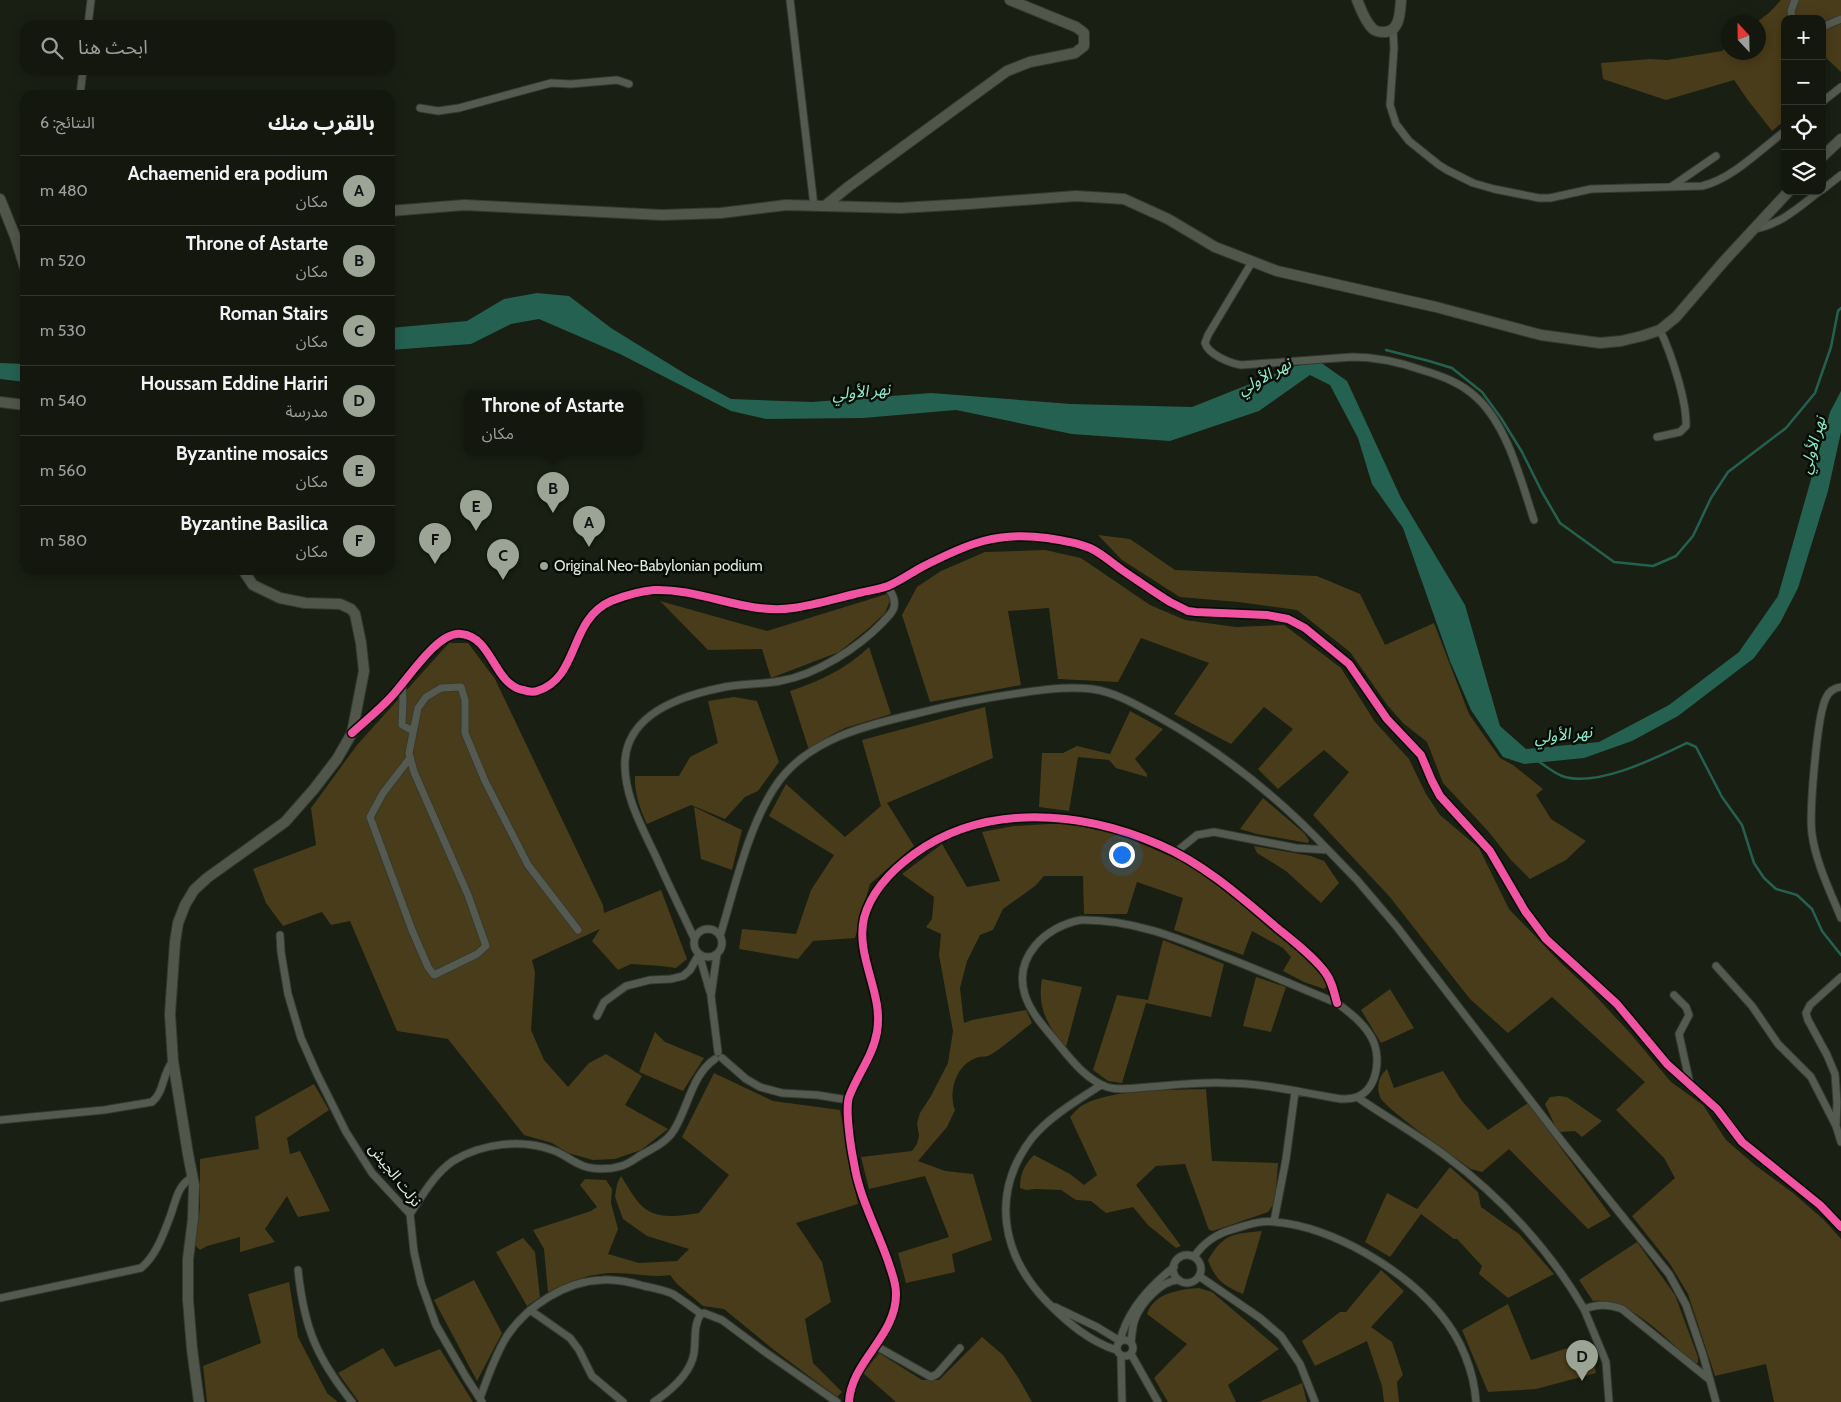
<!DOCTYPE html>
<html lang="ar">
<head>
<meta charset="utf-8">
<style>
  body { margin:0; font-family:Cabin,"Noto Sans Arabic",sans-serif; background:#1c2017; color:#f1f3f6; direction:rtl }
  .controls { position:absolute; right:15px; top:15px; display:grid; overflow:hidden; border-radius:10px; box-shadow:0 2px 12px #0003 }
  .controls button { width:45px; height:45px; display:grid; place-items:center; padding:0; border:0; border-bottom:1px solid #32362e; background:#13170e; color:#f1f3f6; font:25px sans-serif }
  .compass { position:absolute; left:1721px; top:15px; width:45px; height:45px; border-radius:50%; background:#13170e; box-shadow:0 2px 12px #0003; rotate:338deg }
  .you { position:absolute; left:1121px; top:854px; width:18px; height:18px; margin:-12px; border:4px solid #fff; border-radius:50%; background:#1a73e8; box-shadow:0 0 0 8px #1a73e833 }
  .badge { display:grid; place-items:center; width:32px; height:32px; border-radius:50%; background:#9ca495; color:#111; font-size:16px; font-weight:700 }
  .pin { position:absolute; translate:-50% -41px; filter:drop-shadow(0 1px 2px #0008) }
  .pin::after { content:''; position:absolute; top:26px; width:18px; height:15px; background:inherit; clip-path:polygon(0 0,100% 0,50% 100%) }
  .popup { position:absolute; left:464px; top:390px; width:178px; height:65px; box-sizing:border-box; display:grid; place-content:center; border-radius:10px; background:#13170e; filter:drop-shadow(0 1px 4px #0005); font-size:16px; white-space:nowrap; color:#9d9f9e }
  .popup b { font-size:19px; color:#f1f3f6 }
  .popup::after { content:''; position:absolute; left:50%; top:100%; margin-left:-10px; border:10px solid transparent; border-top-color:#13170e }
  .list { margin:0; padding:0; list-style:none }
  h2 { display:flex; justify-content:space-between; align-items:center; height:65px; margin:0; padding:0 20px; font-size:21px }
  h2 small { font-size:16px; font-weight:400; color:#9d9f9e }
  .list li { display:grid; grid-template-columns:32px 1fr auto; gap:15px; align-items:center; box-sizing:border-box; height:70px; padding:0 20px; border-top:1px solid #32362e }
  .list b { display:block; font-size:19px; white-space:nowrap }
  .list p { margin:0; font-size:16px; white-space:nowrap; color:#9d9f9e }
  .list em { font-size:16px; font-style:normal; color:#9d9f9e }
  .icon { flex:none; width:28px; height:28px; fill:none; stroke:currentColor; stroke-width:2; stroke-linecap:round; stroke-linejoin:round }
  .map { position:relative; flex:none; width:1841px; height:1402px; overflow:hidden; direction:ltr }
  .search { position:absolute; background:#13170e; box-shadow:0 2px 12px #0003; left:20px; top:20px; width:375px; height:55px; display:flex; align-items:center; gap:12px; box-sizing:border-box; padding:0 18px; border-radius:15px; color:#9d9f9e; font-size:19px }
  .panel { position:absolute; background:#13170e; box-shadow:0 2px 12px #0003; left:20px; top:90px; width:375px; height:485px; border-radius:15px; direction:rtl }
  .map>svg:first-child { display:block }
</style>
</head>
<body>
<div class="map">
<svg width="1841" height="1402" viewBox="0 0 1841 1402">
  <rect width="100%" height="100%" fill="#191f13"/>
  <path fill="#493c1a" d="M1781,0H1841V72L1822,54V19H1785V120L1772,131L1747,99L1734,80L1666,100L1603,79L1601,63L1650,59L1667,60L1722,51L1728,45V52H1758L1757,22L1770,12Z
    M1098,535L1130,539L1175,570L1317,576L1360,594L1385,645L1434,623L1469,714L1500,758L1513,765L1543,789L1536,795L1551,819L1586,841L1566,860L1530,879L1511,860L1488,831L1443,783L1427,742L1403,723L1388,706L1350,652L1297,610L1238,602L1180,597L1122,560Z
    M1045,550L1081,558L1150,605L1185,620L1236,627L1284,625L1341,668L1375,722L1409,759L1426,794L1440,815L1479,848L1509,909L1560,962L1591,991L1630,1033L1671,1082L1703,1105L1726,1140L1755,1165L1793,1193L1824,1220L1841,1239V1402H1774L1766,1364L1715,1376L1688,1294L1670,1264L1632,1216L1675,1178L1664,1158L1616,1110L1645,1082L1552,997L1508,1033L1470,999L1389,896L1313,815L1349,772L1324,750L1278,789L1258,769L1293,729L1264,707L1231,744L1174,714L1209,663L1141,638L1118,682L1058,679L1049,608L1008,611L1021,685L930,702L902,615L917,587L941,571L985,552Z
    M887,594L890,601L885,613L869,628L839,652L771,678L762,649L708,650L660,601L767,631Z
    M449,643H468L495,679L603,905L604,913L661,890L687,959L676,968L661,966L631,964L618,970L592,941L600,929L532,960L535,972L531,1030L544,1060L568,1087L589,1063L606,1054L642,1076L625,1105L668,1129L641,1150L615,1159L593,1160L568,1153L552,1143L524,1135L448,1039L397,1031L350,921L331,925L322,912L283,926L266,903L253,869L316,845L311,808L357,745Z
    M869,647L891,714L845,728L831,735L809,750L790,691C820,681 846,669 869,647Z
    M734,697L757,701L779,762L758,791L745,797L725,819L691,805L647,824C640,810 634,791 635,776H679L690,757L718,743L708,701Z
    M985,707L993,758L887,803L914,846L870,884L855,938L813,941L798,959L739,949L742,929L796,934L811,890L834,855L769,816L786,784L845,837L881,806L862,740Z
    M1130,711L1163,729L1135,759L1147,774V777L1116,768L1109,760L1078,757L1069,811L1039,807L1042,753H1063L1077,746L1110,754Z
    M1263,798L1304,833L1309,840L1308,843L1257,834L1240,829Z
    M694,807L742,830L732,870L701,859Z
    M1064,823L1119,834L1188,864L1222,888L1286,940L1320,970L1328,985L1324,989L1304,982L1283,971L1291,957L1283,948L1252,931L1243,955L1174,930L1183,898L1137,882L1127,914H1084L1083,876H1044L1035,886L1003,909L993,930L980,935L967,961L960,988L964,1023L972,1020L1026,1010L1032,1023C1020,1032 1000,1050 988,1056C984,1057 980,1056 976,1058C956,1065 948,1092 955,1110L947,1127L918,1161L945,1171L973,1174L992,1240L952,1254L955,1272L906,1283L898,1253L949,1237L925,1176L869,1189L861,1157L912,1151L917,1144L919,1136L917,1123L920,1113L931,1096L948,1063L953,1031L939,955L941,934L926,927L932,919L934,897L902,874L942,844L967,887L1000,881L982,832L1014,826Z
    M1254,846L1311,856L1324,861L1339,883L1321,903L1286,871L1257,853Z
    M1163,940L1224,964L1211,1017L1146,1003L1122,1083L1108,1081L1093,1070L1117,995L1148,1000Z
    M1256,977L1286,987L1271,1032L1243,1026Z
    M1042,979L1082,987L1066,1047C1047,1026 1037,1007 1042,979Z
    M1390,989L1414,1028L1381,1043L1361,1010Z
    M655,1032L665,1042L704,1058L683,1091L639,1072Z
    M1387,1069L1394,1088L1443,1071L1462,1101L1488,1130L1528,1103L1611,1216L1588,1229L1509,1149L1482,1172L1471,1169C1456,1158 1384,1108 1380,1097C1376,1086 1379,1076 1387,1069Z
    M714,1073L773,1101L840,1110L858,1204L796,1223L822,1262L831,1302L805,1319L813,1363L842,1392L837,1397L774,1350L724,1309L703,1306L677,1284L670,1275C652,1278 634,1273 615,1273C590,1273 570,1281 548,1292L544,1249L533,1230L591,1211L597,1207L580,1185L585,1179L606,1180L612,1189L611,1203L618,1229L608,1254L639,1263L677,1261L689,1249L647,1236L623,1219L615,1197L617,1184L621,1176C627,1185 632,1195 639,1203C654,1221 679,1216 699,1213L729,1175L682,1137Z
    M314,1084L329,1110L287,1138L290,1154L300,1151L330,1211L298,1217L287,1196L265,1229L275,1242L240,1252V1237L207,1246L200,1250L195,1245L200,1208V1159L259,1149L255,1117Z
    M1206,1089L1212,1161L1278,1163L1275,1202L1268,1212L1213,1231L1209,1230L1185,1164L1156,1166L1136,1185L1181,1246L1176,1248L1148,1225L1133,1207L1106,1213L1091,1201L1076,1200L1061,1190L1036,1189L1026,1190L1020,1188C1020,1174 1024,1165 1034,1155L1070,1174L1084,1185L1097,1175L1070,1117C1074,1113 1079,1106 1085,1104C1113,1089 1173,1090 1206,1089Z
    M1559,1096L1567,1097L1602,1121L1582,1137L1575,1131L1560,1132L1557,1130L1545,1104L1550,1097Z
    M1450,1167L1478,1192L1481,1207L1519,1234L1554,1274L1508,1298L1479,1274L1482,1266L1457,1239H1454L1421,1214L1390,1257L1365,1242L1387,1193L1417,1209Z
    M1262,1231L1243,1294C1223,1285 1216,1281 1208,1260C1224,1233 1233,1234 1262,1231Z
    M523,1238L535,1252L540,1297L527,1306L496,1252Z
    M1637,1242L1675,1295L1698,1357V1363H1696L1692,1361C1666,1339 1629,1297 1593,1301L1579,1280Z
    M1381,1270L1404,1291L1371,1327L1392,1342L1403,1375L1397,1382L1399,1402H1384L1382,1386L1367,1341L1315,1366L1302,1341L1340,1312H1346Z
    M474,1280L502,1333L477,1381L434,1300Z
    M289,1282L298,1337L327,1393L338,1402H207L203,1366L261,1343L248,1294Z
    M1199,1288L1212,1292L1279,1349L1228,1385L1236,1402H1168L1154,1378L1187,1344L1147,1314C1153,1293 1181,1289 1199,1288Z
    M1508,1304L1531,1360L1589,1341L1596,1373L1536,1389L1488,1392L1462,1330Z
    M982,1337L1003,1355L1019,1379L1032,1402H896L863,1373L879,1353L922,1380H939Z
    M383,1348L395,1367L440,1349L473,1402H359L338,1373Z
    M1302,1383L1307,1402H1259Z"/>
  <path fill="#246151" d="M537,293L569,296L611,328L687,375L731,399L812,402L931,393L1071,404L1192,407L1295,366L1320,362L1347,381L1401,498L1465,605L1500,726L1526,749L1599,742L1669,705L1739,652L1778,596L1830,412L1841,391V432L1828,491L1798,588L1780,623L1754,658L1678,716L1632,741L1584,758L1524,764L1503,757L1471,710L1450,661L1403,528L1372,484L1358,438L1330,385L1310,375L1259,411L1170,441L1072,434L956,410L863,418L766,419L731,411L620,354L539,319L511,324L471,344L390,350V328L467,321L504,299Z
    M0,363L25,364V382L0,379Z"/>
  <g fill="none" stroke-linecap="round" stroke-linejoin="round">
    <path stroke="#246151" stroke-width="2.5" d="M1386,350L1429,361L1452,368L1482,392L1501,418L1522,452L1542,492L1560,523L1614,562L1653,566L1676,556L1693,536L1711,498L1728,472L1786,428L1815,393L1831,347L1838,311L1841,308
      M1539,762C1546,766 1554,773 1562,776C1596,788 1656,758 1687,743L1696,747L1722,797L1742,825L1754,863L1764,878L1776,889L1797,895L1812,909L1822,931L1841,955"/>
    <defs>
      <path id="street" d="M790,0L814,206
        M1792,19L1791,11L1795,0
        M88,25L91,0
        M1822,27L1841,19
        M1393,29L1394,48L1390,105L1396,124L1409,141L1439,165L1447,170L1473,183L1494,189L1539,198H1550L1591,189L1702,186C1732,179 1760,150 1785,131
        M80,95L83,70
        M1822,102L1841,87
        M420,108L438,111L459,108L551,83L571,84L617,80L629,84
        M1671,187L1716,156
        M1822,190L1841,175
        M1754,229C1780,225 1799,207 1820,191
        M1252,262L1208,335L1205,343C1208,354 1229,363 1241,365L1352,357C1376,357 1399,362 1422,370C1442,376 1461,383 1476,397C1508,426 1521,481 1534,520
        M1657,437L1680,432L1686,426C1687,401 1671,353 1660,330
        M402,685L403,698L402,725L413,731
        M1841,687C1834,688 1829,691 1826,698C1817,715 1809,814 1812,834C1816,863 1830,891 1841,918
        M352,733C365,721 379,710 392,697C407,681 437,631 461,634C493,638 493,684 523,690C529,692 532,693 537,691C580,678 568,620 612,601C624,596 640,590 654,590C701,588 745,615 793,608C814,605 835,599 855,594C865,591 878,590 888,586C900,581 911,573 922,567C967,544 996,531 1047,538C1061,540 1076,542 1090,548C1101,553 1111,562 1122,570C1138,581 1154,592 1170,602L1188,611L1196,612L1267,615L1288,619L1305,628L1349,664L1387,719L1421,755L1432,781L1440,796L1490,851L1525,911L1546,939L1617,1004L1667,1064L1717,1109L1742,1142L1820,1205L1841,1227
        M410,758L383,793L370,817L412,930L428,967L434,975L477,954L486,946L468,895L414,772L409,753L418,708L426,697L441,688L461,687L465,700V733L485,781L528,865L578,930
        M1328,850L1357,880L1397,927L1564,1144L1669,1274L1686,1305L1703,1355L1716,1402
        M1081,920C1130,919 1175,937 1220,955C1259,970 1298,987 1337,1003C1349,1012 1362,1022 1370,1035C1382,1053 1379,1088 1357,1097C1352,1099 1346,1099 1341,1099C1303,1093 1264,1083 1225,1083C1199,1082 1174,1085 1149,1087C1135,1088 1120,1091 1107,1087C1087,1080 1072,1061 1059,1045C1047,1030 1031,1014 1025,995C1013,957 1046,926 1081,920Z
        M694 943a14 14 0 1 1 28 0a14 14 0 1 1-28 0Z
        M280,935L281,952L288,994L301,1038L317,1074L346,1132L372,1173L410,1214L414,1252L421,1283L436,1325L466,1377L482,1402
        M720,936C735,887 749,822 779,781C810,739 867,725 915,714C950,705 985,698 1020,693C1044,689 1068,686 1092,689C1115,692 1137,705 1157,716C1222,752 1278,797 1328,850L1296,848L1214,832L1197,835L1176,852
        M694,938C682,912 669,886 657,859C643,829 623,795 625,760C629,713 681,696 720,688C739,683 760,685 780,681C816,675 858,648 883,622C887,617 893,613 894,607C896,599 891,592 887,586
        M699,954L710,992
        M717,954L711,996L718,1052
        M1716,966L1752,1006L1778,1044L1811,1077L1836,1126
        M1841,977L1810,1005L1806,1013L1808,1020L1827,1055L1835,1074L1837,1102L1836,1126L1841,1142
        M1674,995L1686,1007L1689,1015L1679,1034L1690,1084
        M597,1016L604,1002L626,986L650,980L671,979L683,976L690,970L699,954
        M722,1058L746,1079L760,1087L782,1093L817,1095L848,1100
        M1101,1085C1078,1100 1050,1116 1032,1138C990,1193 1001,1255 1048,1303C1068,1323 1089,1341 1116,1350
        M1357,1097C1386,1117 1418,1135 1446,1156C1501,1197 1550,1250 1584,1309C1598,1304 1608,1304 1622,1309L1710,1380
        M0,1120L104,1110L152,1102C165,1091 162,1073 173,1061
        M410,1214C422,1196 435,1173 453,1161C482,1143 521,1139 552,1150C562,1153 570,1160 579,1164C590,1170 609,1170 621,1166C627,1165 635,1159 641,1155C652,1149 667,1142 674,1130C688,1108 692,1074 715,1059
        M1274,1221L1286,1159L1295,1092
        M1173 1269a14 14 0 1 1 28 0a14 14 0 1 1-28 0Z
        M1194,1257C1203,1243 1218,1233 1234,1229C1247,1225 1261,1220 1275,1222C1333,1227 1405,1270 1441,1315C1461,1339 1474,1371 1476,1402
        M298,1270C304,1327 316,1357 352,1402
        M1199,1276L1260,1318L1281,1336L1300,1364L1315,1402
        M0,1298L141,1268C156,1256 163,1235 170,1217C176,1201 177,1185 193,1177
        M1055,1307L1097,1327L1120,1341C1127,1311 1150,1286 1174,1267
        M1584,1309L1606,1362L1609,1402
        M530,1310L570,1338L579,1350L592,1376L623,1402
        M1117 1348a8 8 0 1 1 16 0a8 8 0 1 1-16 0Z
        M1131,1343C1132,1335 1132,1327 1135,1319C1141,1304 1161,1280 1179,1280
        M876,1346L931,1377L937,1374L960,1348
        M1131,1354L1158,1402
        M1121,1356L1122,1402
        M480,1398C488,1377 495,1355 507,1336C527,1306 566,1281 602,1280C616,1279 630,1282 644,1286C653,1288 664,1290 673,1294C682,1300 692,1307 701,1314
        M654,1402C670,1391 691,1373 694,1353C696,1340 693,1325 701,1314L704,1313L722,1320L765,1352L837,1402
        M849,1402C851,1361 897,1336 896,1293C896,1282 891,1271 888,1261C877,1229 859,1197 854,1163C851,1149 845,1110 849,1097C857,1075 873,1056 877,1032C884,993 855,957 864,918C871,892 892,870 914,854C986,802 1082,811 1160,845C1204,864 1241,897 1276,927C1293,941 1312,955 1325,972C1332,981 1334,992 1337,1003"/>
      <path id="secondary" d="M1357,0C1361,9 1365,22 1373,29C1376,32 1380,32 1384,32C1400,32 1400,12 1401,0
        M1822,157L1841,139
        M0,199L15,236L25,268
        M826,205L848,187L1007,71L1030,62L1075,53L1084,46V33L1076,27L1010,0
        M390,211L464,205L662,215L721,213L786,205L900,208L969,204L1076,196L1124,199L1168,219L1215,247L1277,271L1436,307L1541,335L1600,343L1621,341L1642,336L1660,330L1676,317L1725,260L1789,191
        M0,402L25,405
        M199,1402L192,1349L188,1300V1259L193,1219L194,1185L188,1154L173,1061L170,1014L175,942L178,923L185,905L194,890L207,878L285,822L314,789L337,759L352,733L364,671L361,643L355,614L351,609L340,604L305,603L280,598L253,585L243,570"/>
    </defs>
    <use href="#street" stroke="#353a30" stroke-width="9"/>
    <use href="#secondary" stroke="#353a30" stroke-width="12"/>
    <use href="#street" stroke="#555a51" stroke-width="7"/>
    <use href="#secondary" stroke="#51564a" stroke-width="10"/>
    <defs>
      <path id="cycleway" d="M352,733C365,721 379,710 391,697C407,681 437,631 461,634C493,637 493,684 523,690C528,691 532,693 537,691C580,678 568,620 611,601C624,596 640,591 654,590C701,588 745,615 793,608C814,605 834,599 855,594C865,591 877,590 888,586C900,581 911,573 922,567C967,544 996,531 1047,538C1061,540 1076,542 1090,548C1101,553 1111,562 1122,570C1138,581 1154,592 1170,602L1188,611L1196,612L1267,615L1288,619L1305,628L1349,664L1387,719L1421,755L1432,781L1440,796L1490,851L1525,911L1546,939L1617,1004L1667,1064L1717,1109L1742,1142L1820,1205L1841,1227
        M849,1402C851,1361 897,1336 896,1293C896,1282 891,1271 888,1261C877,1229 859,1197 854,1163C851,1149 845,1110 849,1097C857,1075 873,1056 877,1032C884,993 855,957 864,918C871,892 892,870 914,854C986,802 1082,811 1160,845C1204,864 1241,897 1276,927C1293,941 1312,955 1325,972C1332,981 1334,992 1337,1003"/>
    </defs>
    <use href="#cycleway" stroke="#070c04" stroke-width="11"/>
    <use href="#cycleway" stroke="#f153a3" stroke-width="8"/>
  </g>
  <circle fill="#9ca495" stroke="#070c04" stroke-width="2" cx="544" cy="566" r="5"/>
  <g text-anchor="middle" stroke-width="5" stroke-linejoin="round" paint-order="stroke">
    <g font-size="15" fill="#e2ebdb" stroke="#070c04" text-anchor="start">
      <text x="554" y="571">Original Neo-Babylonian podium</text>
    </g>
    <g font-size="15" fill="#e2ebdb" stroke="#070c04">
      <text transform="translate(395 1175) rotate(52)" y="5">نزلت الجيش</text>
    </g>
    <g font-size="16" font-style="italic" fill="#8bedd2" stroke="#070c04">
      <text transform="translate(1264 376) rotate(-29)" y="6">نهر الأولي</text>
      <text transform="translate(861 391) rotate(-5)" y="6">نهر الأولي</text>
      <text transform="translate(1812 445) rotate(-74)" y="6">نهر الأولي</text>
      <text transform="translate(1563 734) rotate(-6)" y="6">نهر الأولي</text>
    </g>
  </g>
</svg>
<div class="controls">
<button>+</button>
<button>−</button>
<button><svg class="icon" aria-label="locate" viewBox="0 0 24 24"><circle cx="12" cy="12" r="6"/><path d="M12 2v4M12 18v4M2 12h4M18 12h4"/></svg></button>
<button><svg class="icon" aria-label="layers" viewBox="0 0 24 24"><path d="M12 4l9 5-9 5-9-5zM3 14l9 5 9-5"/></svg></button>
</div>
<svg class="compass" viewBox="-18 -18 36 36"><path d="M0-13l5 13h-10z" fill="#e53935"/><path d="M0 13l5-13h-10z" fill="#9d9f9e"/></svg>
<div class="you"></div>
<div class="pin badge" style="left:589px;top:547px">A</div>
<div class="pin badge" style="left:553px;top:513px">B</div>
<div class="popup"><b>Throne of Astarte</b>مكان</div>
<div class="pin badge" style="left:503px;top:580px">C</div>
<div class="pin badge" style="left:1582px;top:1381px">D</div>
<div class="pin badge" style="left:476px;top:531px">E</div>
<div class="pin badge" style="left:435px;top:564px">F</div>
<div class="search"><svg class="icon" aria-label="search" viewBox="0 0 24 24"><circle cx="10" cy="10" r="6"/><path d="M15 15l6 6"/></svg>ابحث هنا</div>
<section class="panel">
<h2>بالقرب منك<small>النتائج: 6</small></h2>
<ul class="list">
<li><span class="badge">A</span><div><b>Achaemenid era podium</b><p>مكان</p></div><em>480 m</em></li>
<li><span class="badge">B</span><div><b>Throne of Astarte</b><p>مكان</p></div><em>520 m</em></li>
<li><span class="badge">C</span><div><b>Roman Stairs</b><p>مكان</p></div><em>530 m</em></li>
<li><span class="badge">D</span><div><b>Houssam Eddine Hariri</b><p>مدرسة</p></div><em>540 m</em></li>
<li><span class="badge">E</span><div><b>Byzantine mosaics</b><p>مكان</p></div><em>560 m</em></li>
<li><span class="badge">F</span><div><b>Byzantine Basilica</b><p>مكان</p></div><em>580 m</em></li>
</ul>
</section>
</div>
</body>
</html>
